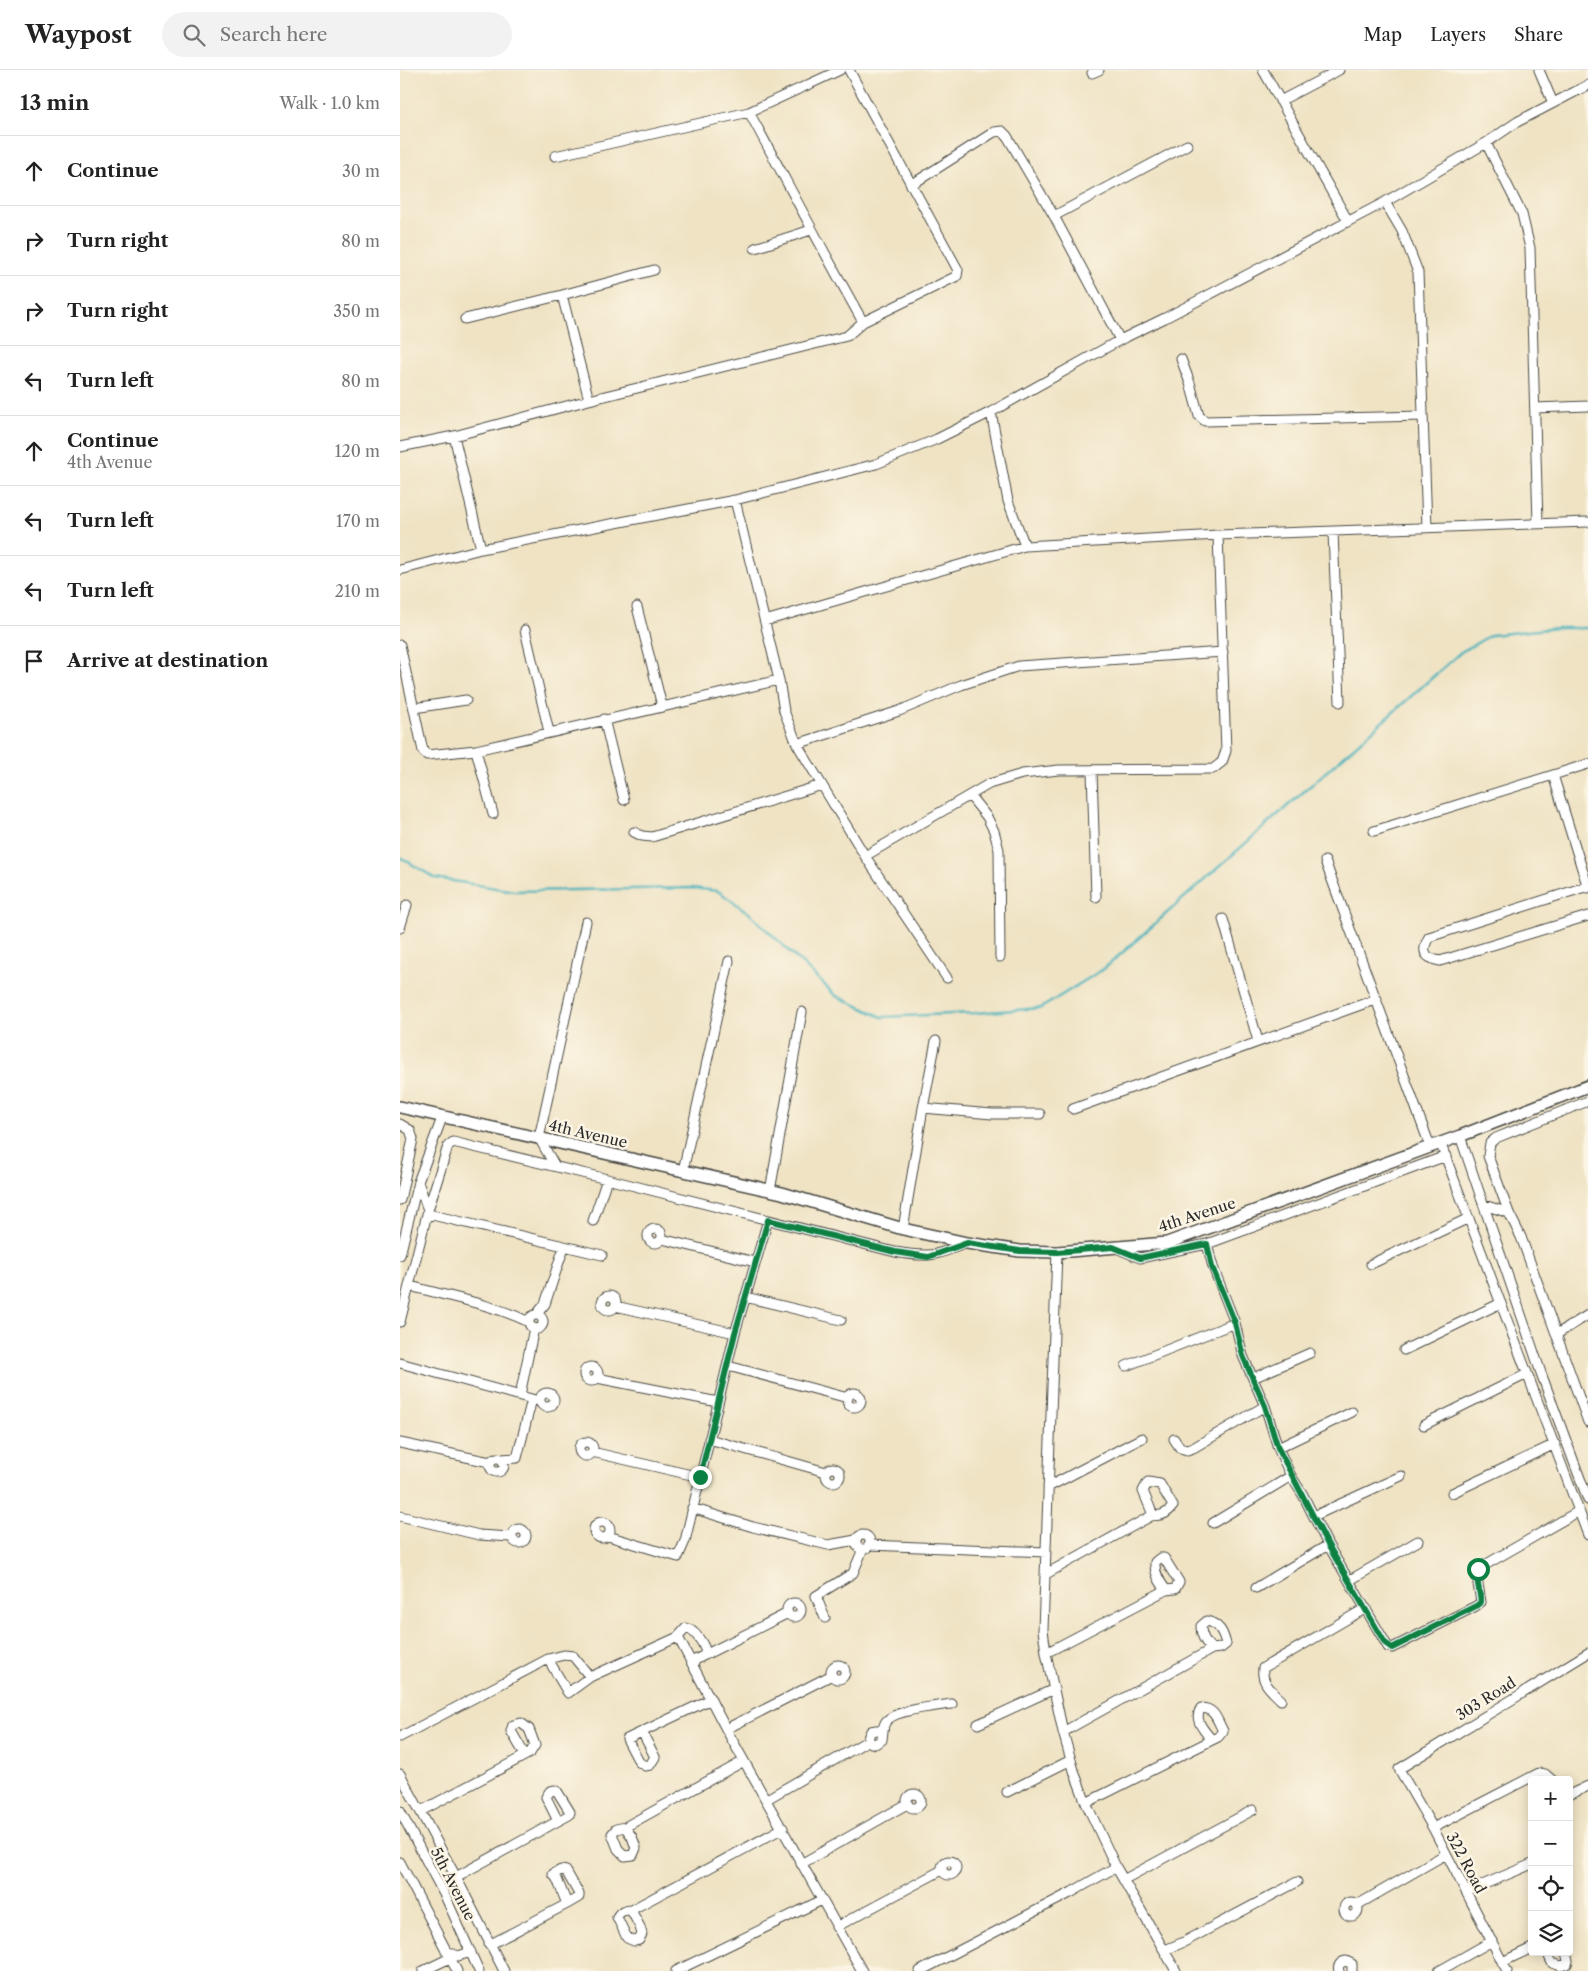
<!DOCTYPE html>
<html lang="en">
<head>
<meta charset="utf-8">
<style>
  body { margin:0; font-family:"Libre Caslon Text",serif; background:#f2f2f2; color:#222 }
  .controls { position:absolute; right:15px; bottom:15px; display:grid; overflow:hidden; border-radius:5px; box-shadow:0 2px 12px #0003 }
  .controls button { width:45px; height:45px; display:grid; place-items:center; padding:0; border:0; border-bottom:1px solid #e0e0e0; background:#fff; color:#222; font:25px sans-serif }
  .stop { position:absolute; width:15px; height:15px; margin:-11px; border:4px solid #0b8043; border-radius:50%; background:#fff }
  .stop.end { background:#0b8043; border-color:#fff; box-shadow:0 1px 5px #0008 }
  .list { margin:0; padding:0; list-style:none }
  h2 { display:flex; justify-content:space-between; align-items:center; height:65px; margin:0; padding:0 20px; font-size:21px }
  h2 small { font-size:16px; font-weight:400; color:#767676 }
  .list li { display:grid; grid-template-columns:32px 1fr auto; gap:15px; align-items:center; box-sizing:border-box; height:70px; padding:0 20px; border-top:1px solid #e0e0e0 }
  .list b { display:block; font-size:19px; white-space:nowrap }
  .list p { margin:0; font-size:16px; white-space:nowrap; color:#767676 }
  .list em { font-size:16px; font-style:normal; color:#767676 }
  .icon { flex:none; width:28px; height:28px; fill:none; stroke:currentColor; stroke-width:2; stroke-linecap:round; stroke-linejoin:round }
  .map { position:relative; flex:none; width:1188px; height:1901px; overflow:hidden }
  header { display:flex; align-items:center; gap:30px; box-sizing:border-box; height:70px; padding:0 25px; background:#fff; border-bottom:1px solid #e0e0e0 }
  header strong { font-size:24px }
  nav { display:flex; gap:28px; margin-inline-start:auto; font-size:18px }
  .search { width:350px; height:45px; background:#f2f2f2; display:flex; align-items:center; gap:12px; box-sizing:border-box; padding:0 18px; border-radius:28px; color:#767676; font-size:19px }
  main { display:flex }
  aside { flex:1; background:#fff }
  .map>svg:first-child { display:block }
</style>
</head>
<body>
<header>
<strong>Waypost</strong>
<div class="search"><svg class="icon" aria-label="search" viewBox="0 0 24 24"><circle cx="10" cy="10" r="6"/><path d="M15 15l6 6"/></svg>Search here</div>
<nav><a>Map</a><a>Layers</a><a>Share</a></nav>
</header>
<main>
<aside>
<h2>13 min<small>Walk · 1.0 km</small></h2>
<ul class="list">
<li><svg class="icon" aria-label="ahead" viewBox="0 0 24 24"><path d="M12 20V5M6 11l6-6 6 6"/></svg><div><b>Continue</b></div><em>30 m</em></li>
<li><svg class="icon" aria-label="right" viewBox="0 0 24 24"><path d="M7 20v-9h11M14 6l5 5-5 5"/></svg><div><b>Turn right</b></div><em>80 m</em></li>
<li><svg class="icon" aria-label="right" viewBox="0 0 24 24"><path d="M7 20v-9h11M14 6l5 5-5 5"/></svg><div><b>Turn right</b></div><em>350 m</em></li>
<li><svg class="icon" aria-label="left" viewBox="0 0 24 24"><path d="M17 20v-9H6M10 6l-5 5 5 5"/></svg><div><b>Turn left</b></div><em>80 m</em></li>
<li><svg class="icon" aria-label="ahead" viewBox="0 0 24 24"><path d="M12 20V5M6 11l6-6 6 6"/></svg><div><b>Continue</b><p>4th Avenue</p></div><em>120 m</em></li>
<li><svg class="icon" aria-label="left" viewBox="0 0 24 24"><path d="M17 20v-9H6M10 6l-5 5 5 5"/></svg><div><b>Turn left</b></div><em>170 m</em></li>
<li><svg class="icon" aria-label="left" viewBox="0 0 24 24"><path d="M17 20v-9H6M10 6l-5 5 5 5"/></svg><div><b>Turn left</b></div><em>210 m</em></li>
<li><svg class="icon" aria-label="arrive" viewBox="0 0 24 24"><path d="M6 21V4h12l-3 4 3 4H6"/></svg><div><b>Arrive at destination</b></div></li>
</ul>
</aside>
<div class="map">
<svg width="1188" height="1901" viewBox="0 0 1188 1901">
  <rect width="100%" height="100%" fill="#fcf5e5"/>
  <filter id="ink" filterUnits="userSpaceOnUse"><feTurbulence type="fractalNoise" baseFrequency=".02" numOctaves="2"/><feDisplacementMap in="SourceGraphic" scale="10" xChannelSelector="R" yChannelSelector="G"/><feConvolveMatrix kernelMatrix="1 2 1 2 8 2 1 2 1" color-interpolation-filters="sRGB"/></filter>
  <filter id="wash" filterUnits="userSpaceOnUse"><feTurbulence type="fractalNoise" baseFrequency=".0096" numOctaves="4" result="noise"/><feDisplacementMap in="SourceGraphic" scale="20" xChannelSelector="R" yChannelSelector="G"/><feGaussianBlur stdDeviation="1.12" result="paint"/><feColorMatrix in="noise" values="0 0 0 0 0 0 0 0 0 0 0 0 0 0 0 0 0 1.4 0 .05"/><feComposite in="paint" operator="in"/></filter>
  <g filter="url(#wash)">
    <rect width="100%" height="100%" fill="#efe3c4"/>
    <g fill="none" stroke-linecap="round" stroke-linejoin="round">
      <path stroke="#41b1bc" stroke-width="2.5" d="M0,787L35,808L114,821L292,818L318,821L349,843L436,926L482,947L575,943L641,938L705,898L1061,582L1091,565L1157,558H1188"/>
    </g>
  </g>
  <g filter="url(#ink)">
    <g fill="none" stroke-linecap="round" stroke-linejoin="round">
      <defs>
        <path id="minor" d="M863,0L948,151
          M1139,0L1153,33
          M692,3L699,0
          M880,31L939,0
          M349,42L440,0
          M1086,73L1122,144L1130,178L1138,453
          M155,86L349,42C387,112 424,183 463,252
          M511,115L594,62L602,61L607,66L654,146L720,270
          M985,132L1002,161L1018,202L1027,457
          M654,146L787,75
          M355,178L411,160
          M65,249L162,225
          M781,289L790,313L799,346L805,351L1023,346
          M189,330L162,225L254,200
          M1135,338L1188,336
          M591,342L608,431L625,476
          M54,366L81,479
          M0,377L54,366L189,330L447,266L463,252L557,206L558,200L449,0
          M335,430L379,610L384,641L397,674L465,786L547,908
          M933,462L940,632
          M0,500L81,479L335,430L476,394L537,369L591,342L720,270L765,248L985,132L1086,73L1117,52L1188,15
          M237,537L262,636
          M365,551L625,476L818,465L1188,452
          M125,560L149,662
          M0,575L23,681L27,685L76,680L379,610
          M14,638L66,630
          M204,649L224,730
          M397,674L499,641L561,615L619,596L823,582
          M76,680L93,744
          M692,700L696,827
          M1153,705L1188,818
          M570,726L587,747L594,761L599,780L600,887
          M974,761L1188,694
          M234,762L242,766L252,767L422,715
          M465,786L589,714L622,704L659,700L813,699L822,692L826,681L818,465
          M925,791L1030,1076
          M1188,816L1029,867C1021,881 1024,888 1040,891L1188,846
          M823,849L858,971
          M0,858L7,835
          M1188,1031L1096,1068L1090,1073L1088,1086L1109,1143L1121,1167L1188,1352
          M523,1038L592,1044H640
          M673,1039L977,929
          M0,1054L10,1060L13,1069L0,1130
          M1060,1066L1141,1303L1188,1430
          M1040,1072L1188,1465
          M155,1096L139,1068L186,852
          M283,1101L329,891
          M18,1112L28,1140
          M370,1121L402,942
          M1084,1135L1109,1143
          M28,1144L202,1185
          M193,1151L207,1109
          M248 1166a7 7 0 1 1 14 0a7 7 0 1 1-14 0Z
          M503,1159L523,1038L536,971
          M262,1169L355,1192
          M807,1174L813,1197L835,1253L843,1286L865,1336L878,1378L891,1406L903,1425L928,1475L988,1577L992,1578L1076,1536L1081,1532L1077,1508L1078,1499L1179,1441
          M716,1178L740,1188L807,1174L1046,1086
          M657,1182L643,1560L646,1583L663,1662L675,1704L686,1733L716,1797L776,1901
          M0,1185L18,1112L42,1048
          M971,1194L1069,1148
          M10,1216C50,1227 92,1234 129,1252
          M202 1233a7 7 0 1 1 14 0a7 7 0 1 1-14 0Z
          M345,1227L441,1250
          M215,1236L335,1263
          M137,1244L145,1234L164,1177
          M129 1252a7 7 0 1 1 14 0a7 7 0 1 1-14 0Z
          M0,1252L28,1140L48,1076L53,1072L207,1109L495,1182C530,1188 535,1186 567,1173
          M1157,1264L1188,1245
          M1004,1280L1101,1233
          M0,1293L139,1331
          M328,1296L448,1328
          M726,1296L835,1253
          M184 1304a7 7 0 1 1 14 0a7 7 0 1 1-14 0Z
          M197,1308L318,1332
          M853,1308L910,1283
          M447 1330a7 7 0 1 1 14 0a7 7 0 1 1-14 0Z
          M140 1330a7 7 0 1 1 14 0a7 7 0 1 1-14 0Z
          M120,1325L134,1258
          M1024,1355L1127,1304
          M309,1369L426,1402
          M774,1369L780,1378L787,1380L793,1378L865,1336
          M179 1379a7 7 0 1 1 14 0a7 7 0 1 1-14 0Z
          M0,1373L90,1392
          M878,1378L952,1342
          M192,1382L300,1407
          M90 1395a7 7 0 1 1 14 0a7 7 0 1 1-14 0Z
          M101,1389L117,1388L132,1329
          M426 1405a7 7 0 1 1 14 0a7 7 0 1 1-14 0Z
          M648,1417L742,1368
          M1052,1423L1155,1374
          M292,1438L353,1457L428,1475L456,1470
          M0,1446L79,1465L111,1467
          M914,1446L1001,1406
          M194 1460a8 8 0 1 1 16 0a8 8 0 1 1-16 0Z
          M813,1453L891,1406
          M112 1466a7 7 0 1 1 14 0a7 7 0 1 1-14 0Z
          M456 1472a7 7 0 1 1 14 0a7 7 0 1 1-14 0Z
          M208,1466L278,1487L285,1471L335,1263L368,1150
          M469,1475L646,1482
          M646,1504L753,1445C762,1447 768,1443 773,1436L760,1414L748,1412L743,1421L753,1445
          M950,1510L1018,1471
          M856,1518L928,1475
          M387 1540a7 7 0 1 1 14 0a7 7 0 1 1-14 0Z
          M425,1548L416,1526L453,1503L463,1479
          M278,1567L326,1659L462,1901
          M646,1583L766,1520L775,1519L779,1512L764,1488H760L755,1492C754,1503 760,1512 766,1520
          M148,1589L168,1623L190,1607L278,1567L286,1558C295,1560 305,1575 306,1584
          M431 1602a7 7 0 1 1 14 0a7 7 0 1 1-14 0Z
          M293,1596L295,1590L388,1543
          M881,1630C871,1620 861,1613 863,1598L966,1538
          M578,1654L654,1619
          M326,1659L432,1605
          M476,1660L483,1661L482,1670L475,1674L471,1673L468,1668L471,1661Z
          M483,1661C484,1659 483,1656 485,1653C491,1640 538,1636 552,1634
          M242,1662L255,1687L250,1695L245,1696L239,1692L227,1669L311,1629
          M663,1662L812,1579L821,1578L826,1574C823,1562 819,1554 807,1551L801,1556C801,1566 805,1572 812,1579
          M0,1667L148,1589L164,1585L173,1586L190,1607
          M0,1704L56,1807L104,1901
          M154,1720L157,1721L170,1742L169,1745L158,1751L146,1727L150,1721Z
          M607,1722L671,1690
          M507 1731a7 7 0 1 1 14 0a7 7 0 1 1-14 0Z
          M1169,1725L1188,1716
          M367,1729L469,1670
          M686,1733L818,1667L823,1661C817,1650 815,1638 801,1638C793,1650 804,1660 811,1669
          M0,1741L46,1828L79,1901
          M21,1741L130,1683L135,1675L129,1659L121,1653L113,1655L111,1661L125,1685
          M225,1757L232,1767L236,1778L233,1785L225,1786L218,1779L212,1764L216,1759L225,1757L344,1691
          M1033,1758L1139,1703L1145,1704L1152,1710
          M542 1798a7 7 0 1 1 14 0a7 7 0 1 1-14 0Z
          M0,1792L57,1901
          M401,1794L507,1734
          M161,1800L166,1801L179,1824V1827L167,1834L157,1809L153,1804Z
          M56,1807L158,1751
          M725,1809L853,1740
          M1066,1822L1132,1794
          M944 1839a7 7 0 1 1 14 0a7 7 0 1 1-14 0Z
          M957,1835L1046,1784
          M231,1840L240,1857L242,1864L239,1870L234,1871L227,1868L217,1847C220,1841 224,1840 231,1840L383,1758
          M436,1857L542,1800
          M89,1875L167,1834
          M765,1880L784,1872L897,1812
          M46,1881L58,1886L71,1882
          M1147,1882L1152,1893L1161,1896L1167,1894L1168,1891L1166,1882
          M1102,1892L1132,1878
          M23,1901L50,1888
          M276,1901L422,1830
          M520,1901L672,1822L716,1797
          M939,1901C937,1895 941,1892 946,1891L952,1894V1901
          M1039,1901L1092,1871
          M1107,1901L1033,1758L999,1699L1188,1583"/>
        <path id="major" d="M0,1037L382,1123L503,1159L567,1173L620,1181L657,1182L767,1173L1060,1066L1188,1016"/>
      </defs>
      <use href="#minor" stroke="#484742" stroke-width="11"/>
      <use href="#major" stroke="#484742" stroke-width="14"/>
      <use href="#minor" stroke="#fff" stroke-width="9"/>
      <use href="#major" stroke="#fff" stroke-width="11"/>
    </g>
  </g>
  <g fill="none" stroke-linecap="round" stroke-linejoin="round" filter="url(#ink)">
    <path stroke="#0b8043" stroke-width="6" d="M300,1407L335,1263L368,1150L495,1182L528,1187L567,1173L620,1181L657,1182L713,1177L740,1188L807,1174L812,1197L835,1253L843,1286L865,1336L878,1378L928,1475L985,1573L992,1578L1076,1536L1081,1532L1077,1508L1078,1499"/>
  </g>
  <g text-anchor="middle" stroke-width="5" stroke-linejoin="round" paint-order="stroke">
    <g font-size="15" fill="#2b2b2b" stroke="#fcf5e5">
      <text transform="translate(188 1064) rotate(13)" y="5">4th Avenue</text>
      <text transform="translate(797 1145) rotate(-18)" y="5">4th Avenue</text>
      <text transform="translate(1086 1629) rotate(-32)" y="5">303 Road</text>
      <text transform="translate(1066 1793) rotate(62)" y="5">322 Road</text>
      <text transform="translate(53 1814) rotate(63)" y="5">5th Avenue</text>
    </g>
  </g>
</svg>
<div class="controls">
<button>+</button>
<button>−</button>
<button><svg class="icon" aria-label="locate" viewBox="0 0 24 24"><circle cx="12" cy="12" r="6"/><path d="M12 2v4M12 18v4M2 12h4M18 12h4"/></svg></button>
<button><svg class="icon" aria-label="layers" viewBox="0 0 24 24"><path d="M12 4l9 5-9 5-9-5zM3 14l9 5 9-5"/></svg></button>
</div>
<div class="stop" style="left:1078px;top:1499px"></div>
<div class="stop end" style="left:300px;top:1407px"></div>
</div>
</main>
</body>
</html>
